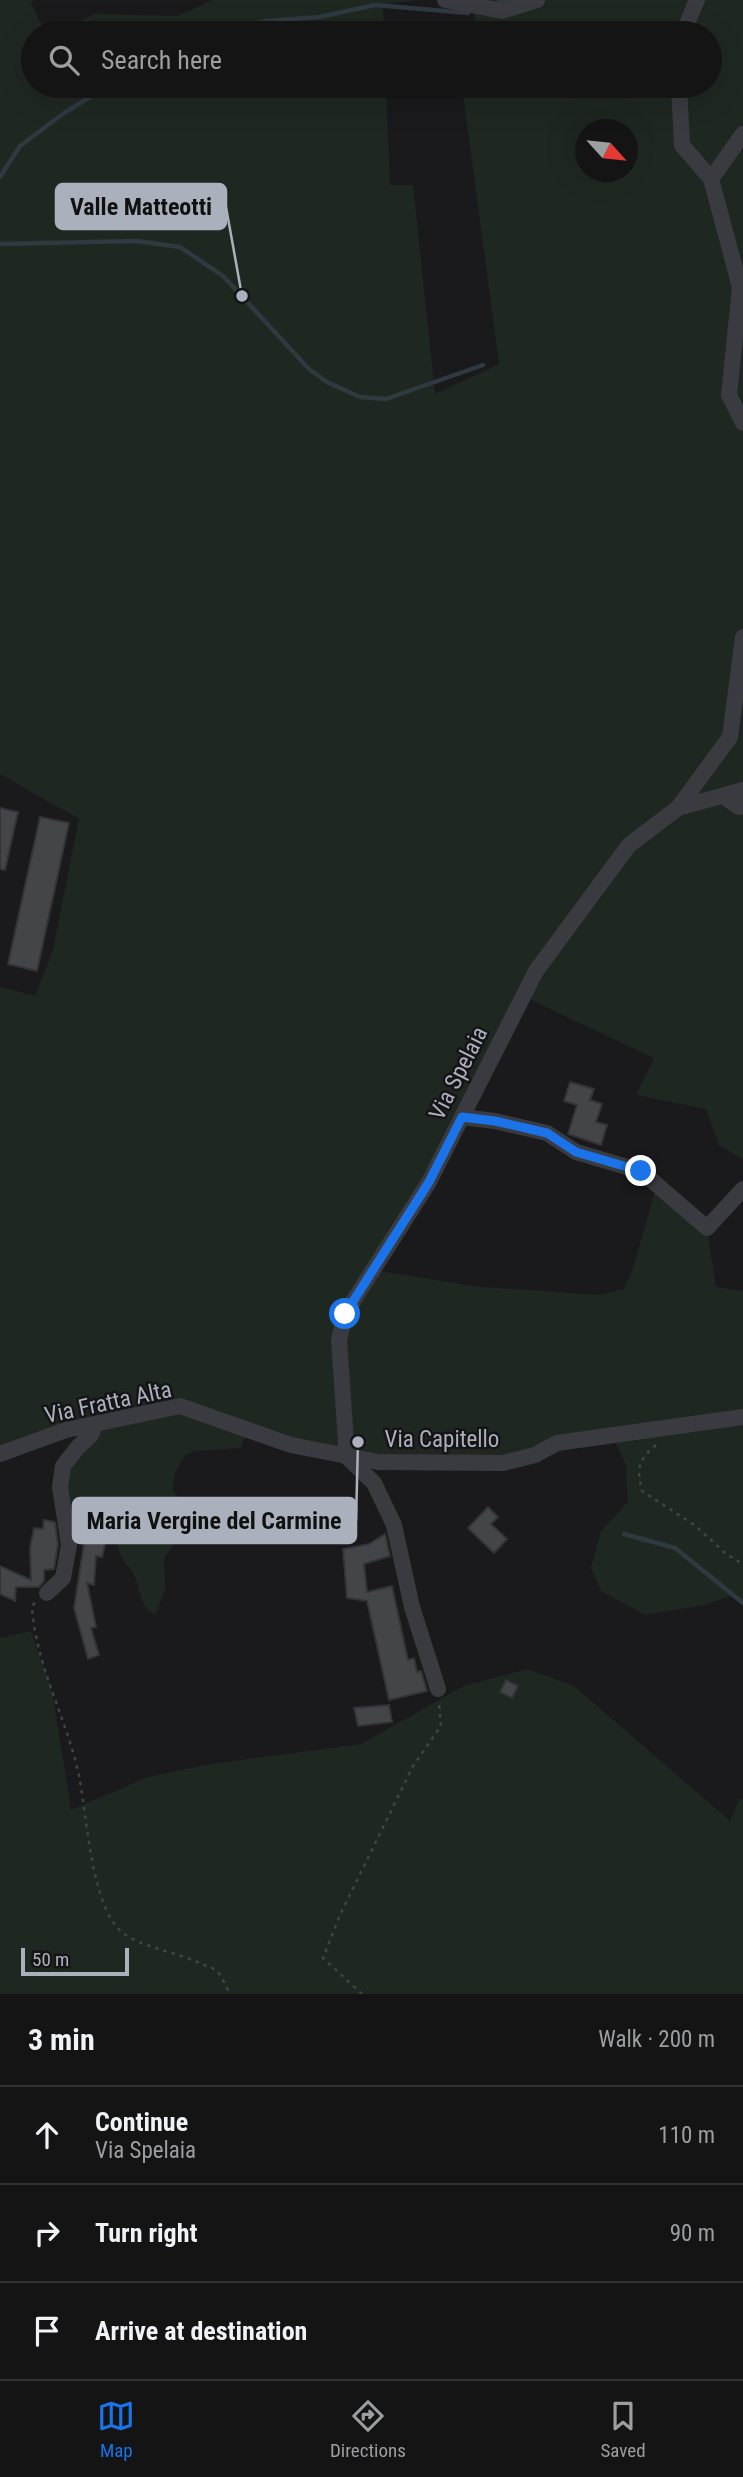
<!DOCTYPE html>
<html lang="en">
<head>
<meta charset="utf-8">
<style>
  body { margin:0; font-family:"Roboto Condensed",sans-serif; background:#1d1d1e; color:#f1f3f6 }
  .compass { position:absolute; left:575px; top:119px; width:63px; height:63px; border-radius:50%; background:#141415; box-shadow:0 7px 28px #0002; rotate:117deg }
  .scale { position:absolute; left:21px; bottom:18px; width:108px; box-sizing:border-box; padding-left:7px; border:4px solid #abb1bc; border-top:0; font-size:19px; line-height:24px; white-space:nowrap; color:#abb1bc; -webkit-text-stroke:5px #151417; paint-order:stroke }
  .stop { position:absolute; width:21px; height:21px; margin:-16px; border:5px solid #1a73e8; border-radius:50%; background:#fff }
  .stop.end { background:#1a73e8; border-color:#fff; box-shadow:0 2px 7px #0008 }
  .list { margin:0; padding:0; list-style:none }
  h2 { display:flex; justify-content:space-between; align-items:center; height:91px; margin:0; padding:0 28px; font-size:30px }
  h2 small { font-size:23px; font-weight:400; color:#9d9ea0 }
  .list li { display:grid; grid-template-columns:46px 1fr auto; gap:21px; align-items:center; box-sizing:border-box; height:98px; padding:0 28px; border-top:2px solid #333334 }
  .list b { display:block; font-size:26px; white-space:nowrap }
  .list p { margin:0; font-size:23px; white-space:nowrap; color:#9d9ea0 }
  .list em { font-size:23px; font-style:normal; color:#9d9ea0 }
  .icon { flex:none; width:38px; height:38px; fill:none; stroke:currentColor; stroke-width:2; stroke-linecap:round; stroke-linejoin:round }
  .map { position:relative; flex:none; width:743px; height:1994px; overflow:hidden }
  .search { position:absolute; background:#141415; box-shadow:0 7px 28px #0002; left:21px; right:21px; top:21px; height:77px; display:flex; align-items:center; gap:18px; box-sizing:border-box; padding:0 24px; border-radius:38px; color:#9d9ea0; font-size:26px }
  .sheet { height:385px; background:#141415 }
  nav { display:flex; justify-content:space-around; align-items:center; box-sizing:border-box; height:98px; border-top:2px solid #333334; background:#141415; font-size:19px; color:#9d9ea0 }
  nav a { display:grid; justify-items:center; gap:4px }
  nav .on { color:#1a73e8 }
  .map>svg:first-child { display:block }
</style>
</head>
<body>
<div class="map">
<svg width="743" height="1994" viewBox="0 0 743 1994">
  <rect width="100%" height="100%" fill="#1a1a1c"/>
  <path fill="#1f2820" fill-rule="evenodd" d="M0,0H33L31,4L42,25L67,28L94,14L176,16L213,0H418L383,4L384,33H33V86H386L390,185H413L435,394L499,364L462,86H710V33H477L472,3L439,0H743V124L736,137L738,148L743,151V1159L719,1145L706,1109L636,1095L654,1058L527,998L372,1270L480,1287L600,1295L624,1289L633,1268L657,1185L708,1234L716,1287L743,1291V1600L731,1596L700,1606L645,1615L601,1591L591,1568L601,1531L628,1502L626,1465L613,1438L506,1462L345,1457L247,1430L241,1448L195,1451L184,1456L175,1473L172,1489L181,1501L183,1531L164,1558L165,1590L155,1615C137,1605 142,1587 132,1572C131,1568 127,1566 125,1563C118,1553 116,1537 113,1525L66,1508L64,1493L77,1434L0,1454V987L35,996L53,950L79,819L0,774ZM586,130H628V172H586Z
    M31,1631L52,1690L71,1810L148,1777L210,1764L361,1744L464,1686L527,1669L574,1686L730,1821L739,1800L743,1799V1994H0V1638Z"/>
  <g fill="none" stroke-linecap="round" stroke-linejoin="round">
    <path stroke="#2e3941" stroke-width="4.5" d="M494,4L507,0
      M217,33L266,21L319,17L375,5L468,13
      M0,177L20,146L64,113L108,86
      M0,244L137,241L180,247L223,276L309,369L327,382L360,397L386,399L483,365
      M624,1534L675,1548L743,1603"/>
  </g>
  <path fill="#444549" stroke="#333338" stroke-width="2" d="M0,808L18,812L5,870L0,869Z
    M40,817L69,823L37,971L8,964Z
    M570,1082L594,1089L590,1100L602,1104L596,1122L607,1125L601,1145L568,1134L577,1105L564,1101Z
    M488,1507L498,1517L491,1524L507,1539L494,1553L468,1528Z
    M44,1520L55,1522L58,1544L54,1569L44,1570V1581L39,1587H16L15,1601L0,1594V1566L31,1580L30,1548L34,1528L43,1529Z
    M87,1524L103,1528L102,1531L108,1532L102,1557L96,1556L94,1585L87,1583L96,1627L91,1628L99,1655L88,1659L74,1608Z
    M385,1534L390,1556L364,1564L367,1592L392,1586L408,1660L414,1658L417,1672L421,1671L427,1691L389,1700L367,1601L347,1598L343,1549L369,1544Z
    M506,1680L518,1686L512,1698L500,1692Z
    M389,1705L392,1722L358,1726L354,1708Z"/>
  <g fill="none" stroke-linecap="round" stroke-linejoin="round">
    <path stroke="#404348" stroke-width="2.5" stroke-dasharray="3.5 5" stroke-linecap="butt" d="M656,1445C637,1461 637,1468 642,1491L696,1526L726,1554L743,1564
      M35,1603L32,1606C35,1665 69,1722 80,1781C87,1819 92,1910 123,1933C141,1947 179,1953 202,1964C206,1966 214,1968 217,1971C222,1976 226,1987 230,1994
      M362,1994L323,1958L340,1915L413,1766L441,1726L439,1703"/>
    <path stroke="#3a3b41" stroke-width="16" d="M445,0L502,11L537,0
      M683,33L697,0
      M679,86L682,145L711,179L740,287L729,395L743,423
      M711,179L743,134
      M723,796L739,807L743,806
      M678,808L730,737L743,637
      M462,1117L495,1121L547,1133L576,1152L641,1171L707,1228L743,1189
      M0,1454L66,1430L180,1406L291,1445L378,1462L503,1463L535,1455L557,1443L743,1417
      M347,1457L339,1340L345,1314L429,1182L536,971L629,845L678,808L743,790
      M347,1457L374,1483L394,1525L412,1607L438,1689
      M47,1593L63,1578L69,1545L60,1487L63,1466L78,1447L91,1435L95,1424"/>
  </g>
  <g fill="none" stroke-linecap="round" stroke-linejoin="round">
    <path stroke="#1a73e8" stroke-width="9" d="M345,1314L429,1182L462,1117L495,1121L547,1133L576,1152L641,1171"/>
  </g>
  <g text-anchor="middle" stroke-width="5" stroke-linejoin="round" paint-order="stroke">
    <g font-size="23" fill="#abb1bc" stroke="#151417">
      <text transform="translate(458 1073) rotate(-63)" y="8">Via Spelaia</text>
      <text transform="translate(108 1402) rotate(-12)" y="8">Via Fratta Alta</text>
      <text x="442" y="1447">Via Capitello</text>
    </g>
  </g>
  <path fill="none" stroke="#abb1bc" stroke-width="2.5" d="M242 296L226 207M358 1442L356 1521"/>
  <g fill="#abb1bc" stroke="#151417" stroke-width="2.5">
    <circle cx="242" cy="296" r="7"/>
    <circle cx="358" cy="1442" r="7"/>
  </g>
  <g fill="#abb1bc" stroke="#abb1bc" stroke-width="2.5">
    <rect x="56" y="184" width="170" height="45" rx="7"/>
    <rect x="73" y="1498" width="283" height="45" rx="7"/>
  </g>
  <g font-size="24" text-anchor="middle" font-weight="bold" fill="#111">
    <text x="141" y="215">Valle Matteotti</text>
    <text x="214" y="1529">Maria Vergine del Carmine</text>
  </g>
</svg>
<svg class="compass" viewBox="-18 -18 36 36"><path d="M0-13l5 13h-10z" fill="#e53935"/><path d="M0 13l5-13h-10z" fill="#9d9ea0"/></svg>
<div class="scale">50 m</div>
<div class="stop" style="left:345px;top:1314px"></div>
<div class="stop end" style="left:641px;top:1171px"></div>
<div class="search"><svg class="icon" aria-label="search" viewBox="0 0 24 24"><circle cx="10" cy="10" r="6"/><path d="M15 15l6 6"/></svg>Search here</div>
</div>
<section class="sheet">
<h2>3 min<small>Walk · 200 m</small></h2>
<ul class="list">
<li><svg class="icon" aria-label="ahead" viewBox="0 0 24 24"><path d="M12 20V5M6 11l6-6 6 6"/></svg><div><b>Continue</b><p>Via Spelaia</p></div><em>110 m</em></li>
<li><svg class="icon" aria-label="right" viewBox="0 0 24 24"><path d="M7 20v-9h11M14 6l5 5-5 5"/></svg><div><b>Turn right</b></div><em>90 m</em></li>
<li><svg class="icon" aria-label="arrive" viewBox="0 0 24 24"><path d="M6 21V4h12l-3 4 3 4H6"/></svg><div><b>Arrive at destination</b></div></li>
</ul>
</section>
<nav>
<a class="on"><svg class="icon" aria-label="map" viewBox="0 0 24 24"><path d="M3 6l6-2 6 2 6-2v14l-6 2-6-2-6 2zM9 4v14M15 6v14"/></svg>Map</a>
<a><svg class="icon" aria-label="directions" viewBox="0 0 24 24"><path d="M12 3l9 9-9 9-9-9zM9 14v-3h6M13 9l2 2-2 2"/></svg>Directions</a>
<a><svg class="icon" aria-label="saved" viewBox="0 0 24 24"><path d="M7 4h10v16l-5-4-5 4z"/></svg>Saved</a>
</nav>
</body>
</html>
